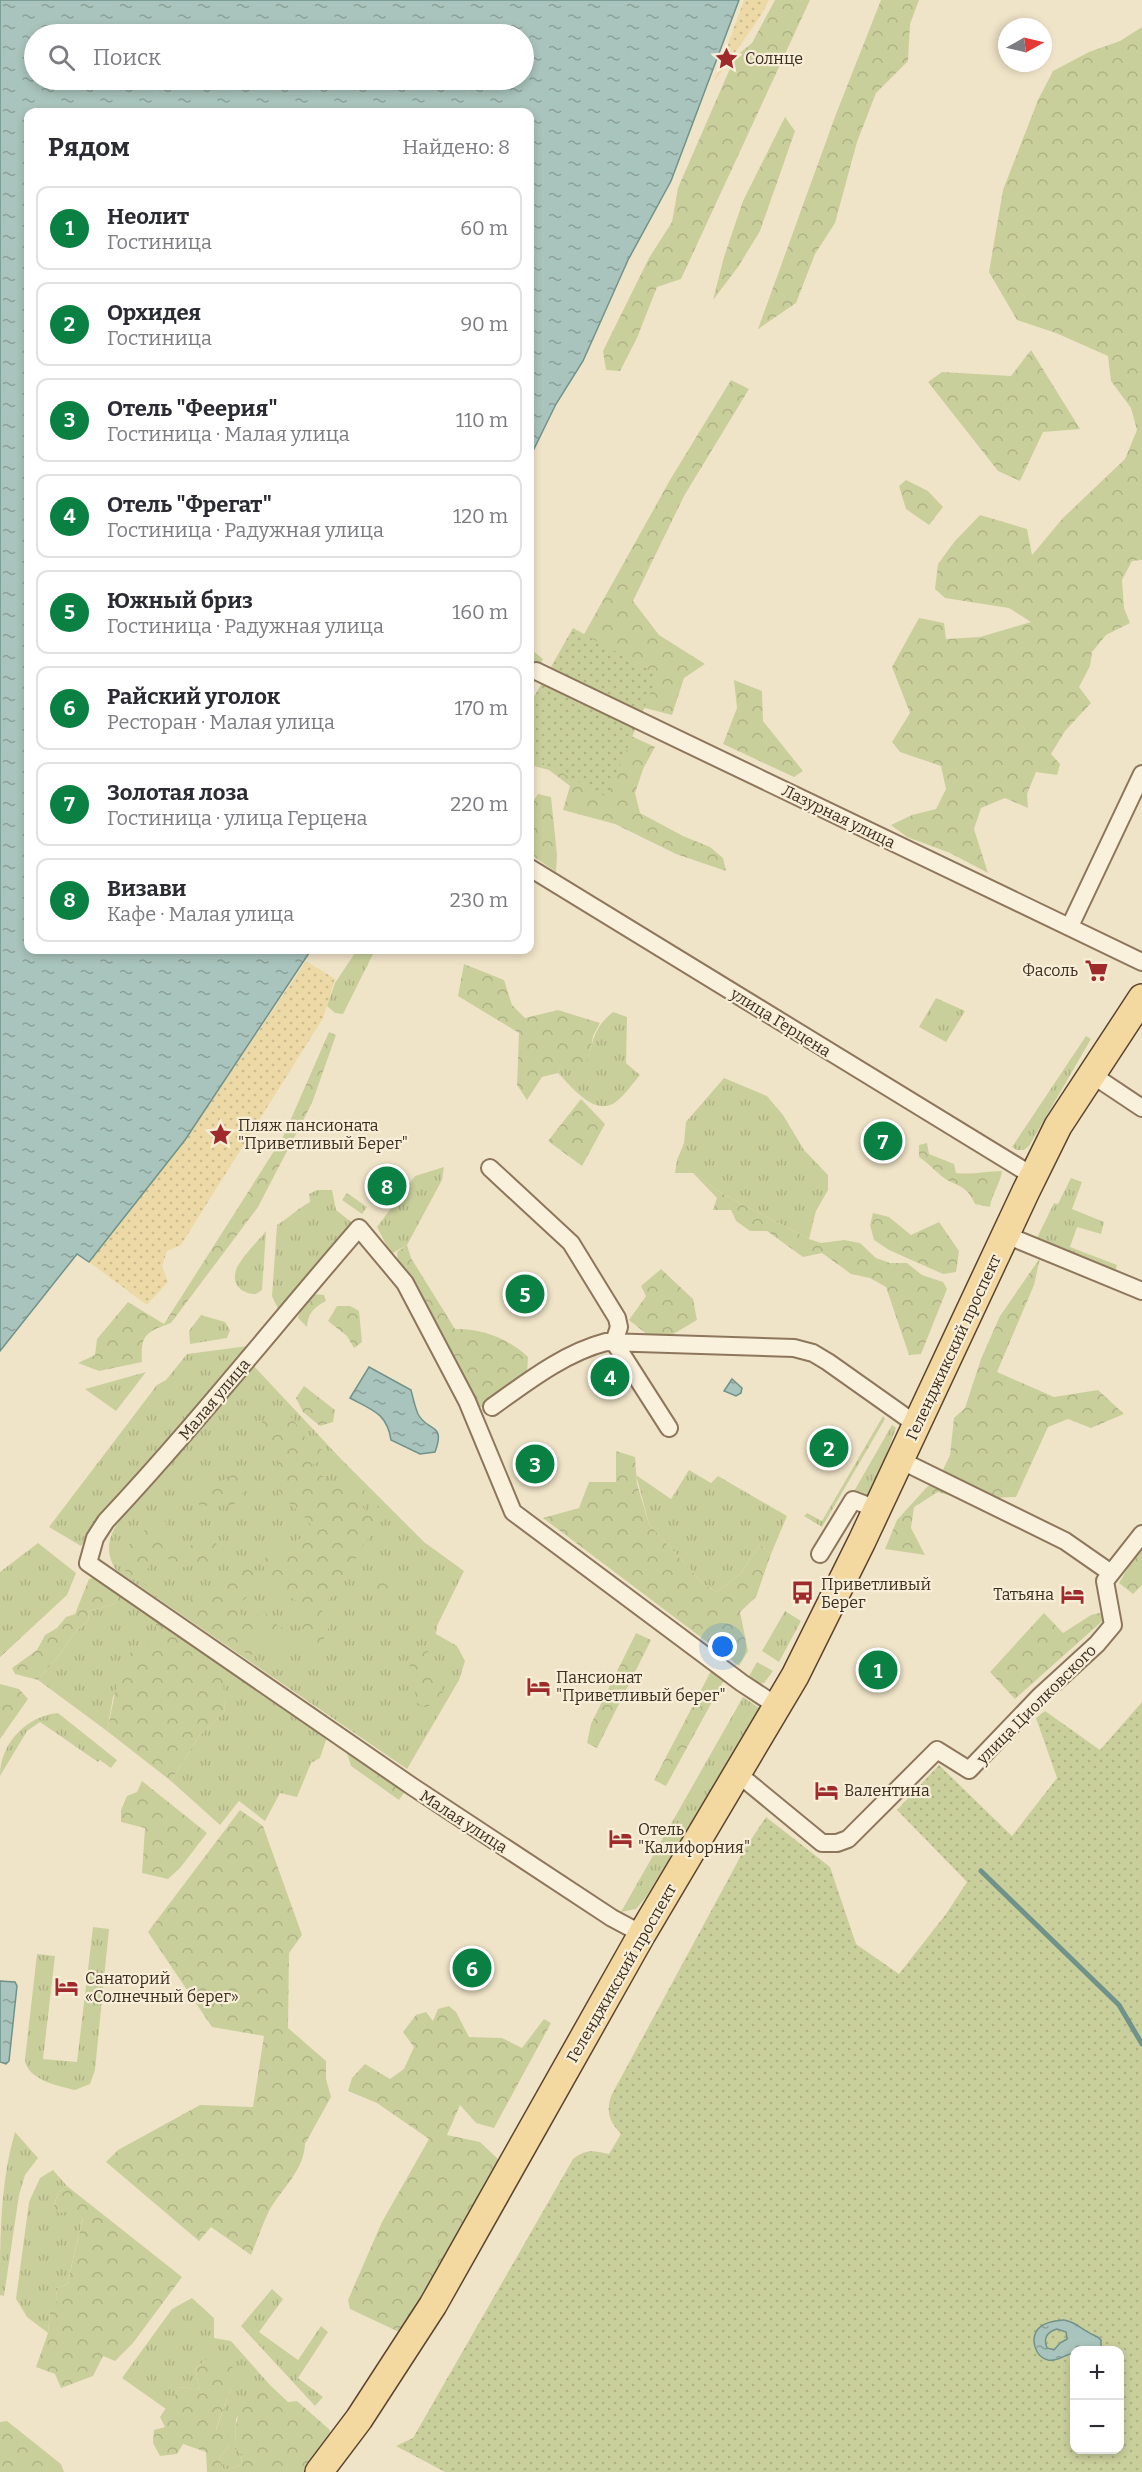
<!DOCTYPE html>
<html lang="ru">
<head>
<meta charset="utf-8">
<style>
  body { margin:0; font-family:Bitter,serif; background:#f2f2f3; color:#2b2b33 }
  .controls { position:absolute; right:18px; bottom:18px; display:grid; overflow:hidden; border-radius:12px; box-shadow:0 3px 9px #0003 }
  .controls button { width:54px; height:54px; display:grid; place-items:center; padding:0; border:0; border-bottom:2px solid #e1e1e2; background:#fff; color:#2b2b33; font:30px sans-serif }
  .compass { position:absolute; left:998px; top:18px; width:54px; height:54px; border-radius:50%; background:#fff; box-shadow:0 3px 9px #0003; rotate:82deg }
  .you { position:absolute; left:723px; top:1647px; width:21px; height:21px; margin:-15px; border:4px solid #fff; border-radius:50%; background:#1a73e8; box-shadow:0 0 0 9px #1a73e833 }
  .badge { display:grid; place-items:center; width:39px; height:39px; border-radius:50%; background:#0b8043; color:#fff; font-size:20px; font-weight:700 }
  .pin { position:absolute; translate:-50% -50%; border:3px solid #fff; box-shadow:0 2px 6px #0006 }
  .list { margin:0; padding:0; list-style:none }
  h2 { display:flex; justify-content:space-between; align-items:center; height:78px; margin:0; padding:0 24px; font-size:26px }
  h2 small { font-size:20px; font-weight:400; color:#7c7c81 }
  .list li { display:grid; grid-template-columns:39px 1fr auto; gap:18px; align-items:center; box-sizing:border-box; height:84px; margin:0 12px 12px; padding:0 12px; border:2px solid #e1e1e2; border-radius:12px }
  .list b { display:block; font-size:22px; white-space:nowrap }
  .list p { margin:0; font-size:20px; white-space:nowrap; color:#7c7c81 }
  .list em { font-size:20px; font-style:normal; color:#7c7c81 }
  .icon { flex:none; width:33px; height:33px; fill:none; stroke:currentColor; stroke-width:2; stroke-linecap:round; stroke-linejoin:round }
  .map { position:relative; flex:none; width:1142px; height:2472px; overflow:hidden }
  .search { position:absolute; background:#fff; box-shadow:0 3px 9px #0003; left:24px; top:24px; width:510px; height:66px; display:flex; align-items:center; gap:15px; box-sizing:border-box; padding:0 21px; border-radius:33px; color:#7c7c81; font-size:22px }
  .panel { position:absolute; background:#fff; box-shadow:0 3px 9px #0003; left:24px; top:108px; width:510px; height:846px; border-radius:12px }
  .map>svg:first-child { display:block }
</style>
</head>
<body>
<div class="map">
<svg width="1142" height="2472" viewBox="0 0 1142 2472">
  <defs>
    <pattern id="grass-tufts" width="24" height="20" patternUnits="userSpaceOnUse" patternTransform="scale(1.5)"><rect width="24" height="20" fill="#c9cf9b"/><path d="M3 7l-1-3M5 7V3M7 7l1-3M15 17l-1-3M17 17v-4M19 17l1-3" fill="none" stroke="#aeb285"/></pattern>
    <pattern id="forest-crowns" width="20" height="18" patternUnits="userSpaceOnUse" patternTransform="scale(1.5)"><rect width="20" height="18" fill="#c9cf9b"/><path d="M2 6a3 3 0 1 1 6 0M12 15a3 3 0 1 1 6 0" fill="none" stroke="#aeb285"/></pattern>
    <pattern id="sand-dots" width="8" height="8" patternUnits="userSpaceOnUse" patternTransform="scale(1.5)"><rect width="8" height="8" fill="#ecd9a5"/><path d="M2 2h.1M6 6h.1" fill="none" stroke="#cbbb8e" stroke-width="1.8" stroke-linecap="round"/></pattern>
    <pattern id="park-dots" width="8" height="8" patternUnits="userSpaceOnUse" patternTransform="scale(1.5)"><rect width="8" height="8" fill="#c9cf9b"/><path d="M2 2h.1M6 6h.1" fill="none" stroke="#aeb285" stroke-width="1.8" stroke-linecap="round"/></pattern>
    <pattern id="water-ripples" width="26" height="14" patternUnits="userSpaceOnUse" patternTransform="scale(1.5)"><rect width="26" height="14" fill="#a9c4bc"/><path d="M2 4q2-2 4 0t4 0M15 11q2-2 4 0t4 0" fill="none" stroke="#8ba098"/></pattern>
  </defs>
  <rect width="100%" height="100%" fill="#f0e4c8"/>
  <path fill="url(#grass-tufts)" d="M533,651L543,659L530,688V655Z
    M357,950H375L343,1014L335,1013L327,1006L335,983Z
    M936,998L965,1011L946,1042L919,1027Z
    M613,1012L627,1017L626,1063L640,1075C632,1084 626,1094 617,1101C596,1119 572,1087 558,1073L562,1061L589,1058C593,1037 596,1026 613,1012Z
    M1086,1036L1091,1039L1029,1146L1024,1150H1017L1012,1147Z
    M724,1078L767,1096L783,1115L804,1150L828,1175V1190L816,1211L809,1239L721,1193L693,1173H675L677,1160L684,1143L686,1122Z
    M444,1167L442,1180L407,1245L391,1254L377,1227L415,1176Z
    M1071,1178L1082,1182L1072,1209L1104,1222L1101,1234L1077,1227L1070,1247L1117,1265L1115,1272L1037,1238L1054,1203L1058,1204Z
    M317,1190H332L336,1210L355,1225L279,1311L272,1296L277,1225C289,1218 298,1208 310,1202L309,1194Z
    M347,1193L367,1207L362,1214L342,1200Z
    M266,1231L262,1290L256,1294C243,1294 231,1286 236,1270C240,1259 258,1241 266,1231Z
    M201,1315L225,1322L230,1330L227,1338L190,1344L189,1331Z
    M248,1346L142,1468L81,1546L49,1527L157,1385L166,1380L187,1354Z
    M251,1363L341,1459L424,1542L464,1571L437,1626L436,1634L457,1646L465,1661L459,1680L407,1769L116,1570C100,1545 114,1524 133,1505Z
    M146,1372L116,1411L85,1389Z
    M883,1416L885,1419L822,1527L804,1516L807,1513L822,1521Z
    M892,1425L896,1428L872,1494L866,1498L853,1493Z
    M689,1470L711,1483L718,1476L787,1516L771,1554L760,1545L741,1573L717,1592L704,1585L649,1524L636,1475L671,1499Z
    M38,1543L76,1573L67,1595L0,1657V1572Z
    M120,1596L156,1619V1642L113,1697L107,1731L38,1680L64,1649L72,1636L88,1620L89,1611L112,1605Z
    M785,1611L801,1621L779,1662L762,1651Z
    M757,1662L773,1671L764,1683L758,1684L748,1678Z
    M222,1677L249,1682L327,1737L320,1758L311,1763L297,1797L280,1793L265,1821L239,1801L220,1825L171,1781L199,1736L225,1711Z
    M743,1697L761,1709L646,1897L636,1909L621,1912Z
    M58,1713L117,1760L111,1768L100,1760L98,1762L40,1722L27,1731L0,1776C0,1744 26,1716 58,1713Z
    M93,1927L109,1929L95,2070L90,2084L75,2090C57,2086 26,2079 25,2059L37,1954L55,1956L43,2059L77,2062Z
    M15,2132L38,2158L25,2175L19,2195L4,2296L0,2295C0,2241 0,2183 15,2132Z
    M53,2170L67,2186L58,2193L54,2205L74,2211L83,2217L67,2285L56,2288L58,2306L50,2312L48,2333L27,2317L16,2299L29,2202L40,2178Z
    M272,2289L283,2299L259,2332L298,2360L321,2326L328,2332L298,2378L323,2397L315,2406L241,2326Z
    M192,2298L214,2318V2338L231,2341L270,2385H256L236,2419L235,2449L242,2454L241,2465L224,2470L219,2458L229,2446L216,2430L231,2388L226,2360H206L195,2369L200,2390L180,2387L166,2409L122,2378L172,2309Z"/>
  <path fill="url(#forest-crowns)" d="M775,0H810L681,279L657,287L637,338L620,371L606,370L603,351L649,258L672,222L678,188L735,57L752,43Z
    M881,0H919L910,24L908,61L876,93L857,142L835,223L815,254L796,303L758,329L836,114Z
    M1142,27V560L1132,561L1122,580L1124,608L1130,623L1106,635L1092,652L1090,666L1079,687L1091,703L1065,731L1051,754L1060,764L1057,775L1036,772L1027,794L1028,808L1005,798L981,808L974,829L988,873L950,853L907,837L891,825L912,815L936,809L946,789L941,766L900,752L892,742L910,713L892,667L919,618L944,623L946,639L980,637L1031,622L1009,608L945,598L935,589L938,564L955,541L980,515L1027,529L1032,555L1063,518L1125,459L1137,430L1131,408L1111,381L1108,356L1056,333L1017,320L989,272L1003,190L1038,100L1053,71L1089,52L1120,41Z
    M785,117L795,131L760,231L738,267L713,300L724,257L743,201Z
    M1031,350L1080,429L1043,432L1020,481L998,471L928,382L942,372L1011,376Z
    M731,380L749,389L684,496L633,601L659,635L705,664L684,678L672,715L641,707L568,663L670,480Z
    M906,480L928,491L943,507L929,525L906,509L899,486Z
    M734,680L762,691L763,721L803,771L794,777L723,744L737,708Z
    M629,735L655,747L643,769L635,793L640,813L683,836L710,847L723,858L726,871L676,854L615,824L563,810L570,786L549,770L530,765V738Z
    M538,794L551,797L557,855L556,872L530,854L532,803Z
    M464,964L504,980L512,1005L525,1018L558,1010L600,1023L593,1036L589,1058L578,1070L562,1062L558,1073L542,1077L527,1100L517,1085L519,1033L458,996Z
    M329,1032L336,1035L312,1103L258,1207L171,1323C147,1332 140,1334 142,1362L99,1371L78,1363L95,1355L97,1339L128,1302L164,1324L283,1137Z
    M581,1099L605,1124L582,1166L548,1141Z
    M927,1143L929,1154L954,1164L956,1173C972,1175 986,1171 1002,1171C1000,1185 992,1193 990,1207L975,1204C966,1182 952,1187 938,1173C931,1167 927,1162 919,1157V1145Z
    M693,1173L721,1193L809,1239L821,1243L844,1240L860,1243L876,1258L890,1263H907L922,1275L943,1282L947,1289L921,1354L909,1355L886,1287L870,1278L851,1274L822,1253L803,1257L767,1231H750L736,1221L731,1210H713L717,1198Z
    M873,1213L889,1217L911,1235L939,1222L959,1251L956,1272L943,1274L889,1250L874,1240L870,1225Z
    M407,1245L411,1258L455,1329C482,1328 509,1339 528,1357L527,1374L484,1407H475L456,1361L398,1262L397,1252Z
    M1040,1258L1034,1285L997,1372L1054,1397L1098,1390L1124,1414L1091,1428L1068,1419L1048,1427L1016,1497L962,1499L938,1492L914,1507L911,1528L925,1555L885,1549L897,1520L927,1487L939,1478L950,1455L954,1418L965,1408L981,1359L1000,1316Z
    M661,1269L693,1299L697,1320L658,1343L629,1320L646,1296L641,1286Z
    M313,1294L324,1295L326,1301C314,1307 308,1313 307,1327L298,1318L303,1302Z
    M337,1306H350L359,1311L362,1342L354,1348L347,1336L328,1321Z
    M304,1386L335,1410L333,1422L320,1426L303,1412L296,1398Z
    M286,1412C297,1422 296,1426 304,1436C308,1442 322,1449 329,1455L313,1465L307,1473C328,1473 326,1484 342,1486C351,1488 354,1486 365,1489L361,1504L366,1512L372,1504L390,1510L363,1546L337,1591L321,1608L329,1627L321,1645L306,1649L300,1630L303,1604L289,1597L276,1594L265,1577L263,1560L276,1548L287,1550L298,1539H315C314,1518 292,1508 278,1493L283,1481L278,1461L265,1447L257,1428L268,1416Z
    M616,1451L635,1457L637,1484L649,1524L704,1585L717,1592L741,1573L760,1545L771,1554L756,1597L740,1612L748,1651L739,1666L543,1518L579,1508L589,1482H616Z
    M234,1474L245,1476L242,1497L233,1505L200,1506L192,1489L224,1480Z
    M167,1521L163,1548H188L201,1536L212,1538L222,1551L212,1563L176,1568L167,1557L152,1559L144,1577L161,1580L154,1591L123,1569L118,1555L148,1527Z
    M1142,1545V1585L1133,1594L1119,1583Z
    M243,1566L257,1572V1589L235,1607L246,1621L265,1612L273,1622L285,1630L284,1648L273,1649L263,1634L250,1639L254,1652L250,1656L188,1613L187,1601L201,1591L211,1595Z
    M391,1575L394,1582L390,1594L382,1595L377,1590V1581L382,1577Z
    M100,1577L112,1585L120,1596L112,1605L89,1611L88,1620L72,1636L64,1649L38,1680L15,1674L12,1668L37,1650L45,1635L57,1628L66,1617L75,1614L89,1579Z
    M38,1602L49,1611L0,1657V1639C14,1631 13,1621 31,1615Z
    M1103,1612L1108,1616L1015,1699L990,1672L1044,1613L1063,1633L1091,1615Z
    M156,1619L249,1682L242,1690L223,1678L225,1711L199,1736L171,1781L107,1731L122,1660L142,1643L156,1641Z
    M636,1633L651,1640L597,1748L587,1743L591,1724Z
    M428,1651L443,1692L437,1703L425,1707L414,1701L417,1677L407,1661L417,1653Z
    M711,1671L724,1680L666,1786L654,1780Z
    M0,1684L19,1689L28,1699L0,1739Z
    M347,1753L406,1790L399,1800L351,1766Z
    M142,1781L207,1833L180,1868L168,1879L142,1873L145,1828L121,1822V1810L127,1796L137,1792Z
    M240,1810L263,1826L302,1935L289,1953L288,2028L326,2061V2079L331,2097L305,2144C304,2171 281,2189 269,2211C262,2225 257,2241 251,2255L211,2227L199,2241L106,2162L118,2150L200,2105L253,2107L264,2036L212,2027L148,1932Z
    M449,2006L456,2012L469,2037L502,2038L522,2048L544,2019L551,2023L494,2128L476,2123L460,2105L447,2135L480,2142L499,2160L435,2278L399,2332L350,2309L348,2300L382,2222L429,2139L377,2103L348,2091L352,2078L365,2064L390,2079L404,2069L414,2047L403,2032L416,2015L426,2012L433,2021L438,2009Z
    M67,2186L182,2277L133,2343L115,2361L103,2356L93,2376L61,2388L55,2374L36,2367L48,2333L50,2312L58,2305L56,2288L67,2285L83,2218L74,2211L58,2213L54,2206L58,2193Z
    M206,2360H226L243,2379L231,2388L216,2429L228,2435L229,2446L219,2458L224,2470L241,2465L242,2454L235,2449C236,2419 236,2408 256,2385H270L288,2402L297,2401L330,2430L329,2440L306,2472H207L206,2452L183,2444L177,2454L160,2456L153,2443L154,2430L165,2427L160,2417L180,2387L200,2390L195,2369Z
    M7,2421L61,2464L64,2472H0V2422Z"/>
  <path fill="url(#sand-dots)" d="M744,0H769L760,17L714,82Z
    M306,961L335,979L323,1018L181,1245L167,1251L162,1266L168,1282L147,1305L89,1262L185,1140Z"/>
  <path fill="url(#park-dots)" fill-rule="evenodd" d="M573,628L658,675L607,797L530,756V704Z
    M1142,1702V2472H445L396,2446L413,2438L573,2159C587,2148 593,2151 609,2154L621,2134C609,2121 606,2112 611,2096L744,1850L766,1817L830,1867L856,1944L899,1974L946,1914L967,1882L897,1810L939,1765L1012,1836L1057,1778L1036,1718L1045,1711L1100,1750ZM1074,2350H1120V2450H1074Z"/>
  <path fill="url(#water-ripples)" stroke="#6f938a" stroke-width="1.5" fill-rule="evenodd" d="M0,0H739L671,181L628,260L583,361L556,404L530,457V112H28V950H311L185,1140L89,1262L77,1254L0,1351ZM524,34V80H34V34Z
    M369,1367L411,1390C413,1398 415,1407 418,1414C428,1433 446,1422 435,1452L420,1454L391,1440C387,1413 372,1410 350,1398Z
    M732,1379L742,1388L741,1393L736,1396L724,1391Z
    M0,1981L15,1982L17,1986L9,2061L6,2064L0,2062Z
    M1064,2320C1075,2322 1079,2327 1088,2332C1093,2336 1097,2335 1101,2340V2350H1074V2353C1065,2354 1058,2362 1048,2360C1035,2357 1030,2339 1038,2329C1044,2322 1055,2321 1064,2320ZM1057,2329L1066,2332L1067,2339L1060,2343L1054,2350L1047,2348C1043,2338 1047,2332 1057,2329Z"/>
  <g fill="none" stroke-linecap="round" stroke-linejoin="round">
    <path stroke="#6f938a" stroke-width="5" d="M981,1871L1119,2005L1142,2044"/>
    <defs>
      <path id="street" d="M536,671L1142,962
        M530,868L1033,1176
        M1070,926L1142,774
        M1091,1074L1142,1108
        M490,1168L571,1243L617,1318L619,1327L614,1342L669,1428
        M1006,1235L1142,1291
        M492,1407C527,1382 564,1353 606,1342L794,1348L813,1353L828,1362L917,1425
        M900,1460L1065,1541L1111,1573
        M820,1554L853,1500L877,1509
        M737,1773L822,1843H837L848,1839L937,1750L969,1770L1039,1697L1097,1644L1113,1625L1105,1581L1142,1534
        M642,1934L612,1918L413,1787L88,1563L95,1538L106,1521C194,1427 274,1326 359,1228L405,1283L467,1401L513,1512L742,1683L777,1706"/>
      <path id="primary" d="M319,2472L359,2419L433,2305L642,1934L795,1676L862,1541L1026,1191L1058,1126L1142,998"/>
    </defs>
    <use href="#street" stroke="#8d765c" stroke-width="20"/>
    <use href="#primary" stroke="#5b4430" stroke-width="30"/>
    <use href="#street" stroke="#faf1dc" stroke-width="16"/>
    <use href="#primary" stroke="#f3d9a0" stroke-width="27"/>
  </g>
  <defs>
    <symbol id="sight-bare" viewBox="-9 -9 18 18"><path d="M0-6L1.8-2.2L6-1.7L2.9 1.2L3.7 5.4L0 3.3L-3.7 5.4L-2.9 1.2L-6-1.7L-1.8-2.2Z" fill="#9e2a2b" stroke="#f7eed8" stroke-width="2.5" paint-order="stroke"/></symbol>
    <symbol id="supermarket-bare" viewBox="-9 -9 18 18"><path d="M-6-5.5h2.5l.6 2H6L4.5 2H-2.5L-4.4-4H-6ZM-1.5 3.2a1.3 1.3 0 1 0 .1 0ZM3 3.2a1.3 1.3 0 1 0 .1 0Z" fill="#9e2a2b" stroke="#f7eed8" stroke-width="2.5" paint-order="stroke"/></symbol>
    <symbol id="bus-bare" viewBox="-9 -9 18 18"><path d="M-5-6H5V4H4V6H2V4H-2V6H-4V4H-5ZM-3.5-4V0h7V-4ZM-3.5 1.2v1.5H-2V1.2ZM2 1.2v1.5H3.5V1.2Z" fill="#9e2a2b" stroke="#f7eed8" stroke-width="2.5" paint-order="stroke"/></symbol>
    <symbol id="hotel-bare" viewBox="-9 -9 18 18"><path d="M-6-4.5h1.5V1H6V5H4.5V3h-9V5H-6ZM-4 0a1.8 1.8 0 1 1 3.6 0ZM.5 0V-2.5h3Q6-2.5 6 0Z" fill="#9e2a2b" stroke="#f7eed8" stroke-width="2.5" paint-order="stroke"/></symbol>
  </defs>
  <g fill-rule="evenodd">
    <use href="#sight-bare" x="710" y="42" width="33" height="33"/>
    <use href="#supermarket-bare" x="1080" y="954" width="33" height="33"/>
    <use href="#sight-bare" x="204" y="1118" width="33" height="33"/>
    <use href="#bus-bare" x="786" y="1576" width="33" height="33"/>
    <use href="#hotel-bare" x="1056" y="1578" width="33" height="33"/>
    <use href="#hotel-bare" x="522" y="1670" width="33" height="33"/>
    <use href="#hotel-bare" x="810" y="1774" width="33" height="33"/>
    <use href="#hotel-bare" x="604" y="1822" width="33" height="33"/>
    <use href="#hotel-bare" x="50" y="1970" width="33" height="33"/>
  </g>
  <g text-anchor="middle" stroke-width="4.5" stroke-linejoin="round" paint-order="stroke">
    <g font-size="16" fill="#3d2e20" stroke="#f7eed8" text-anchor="start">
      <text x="745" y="64">Солнце</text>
      <text x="1078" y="976" text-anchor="end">Фасоль</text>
      <text x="238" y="1131">Пляж пансионата<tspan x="238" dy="18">"Приветливый Берег"</tspan></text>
      <text x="821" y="1590">Приветливый<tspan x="821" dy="18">Берег</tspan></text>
      <text x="1054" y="1600" text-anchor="end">Татьяна</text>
      <text x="556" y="1683">Пансионат<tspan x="556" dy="18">"Приветливый берег"</tspan></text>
      <text x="844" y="1796">Валентина</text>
      <text x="638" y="1835">Отель<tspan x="638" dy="18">"Калифорния"</tspan></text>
      <text x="85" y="1984">Санаторий<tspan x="85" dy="18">«Солнечный берег»</tspan></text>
    </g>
    <g font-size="16" fill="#3d2e20" stroke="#f7eed8">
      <text transform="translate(839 816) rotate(26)" y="6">Лазурная улица</text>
      <text transform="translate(781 1022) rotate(32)" y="6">улица Герцена</text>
      <text transform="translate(953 1347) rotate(-65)" y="6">Геленджикский проспект</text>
      <text transform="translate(214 1399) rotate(-50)" y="6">Малая улица</text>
      <text transform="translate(1036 1704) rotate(-45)" y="6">улица Циолковского</text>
      <text transform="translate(464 1821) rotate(33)" y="6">Малая улица</text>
      <text transform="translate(621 1973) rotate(-60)" y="6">Геленджикский проспект</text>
    </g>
  </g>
</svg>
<div class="controls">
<button>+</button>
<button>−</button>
</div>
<svg class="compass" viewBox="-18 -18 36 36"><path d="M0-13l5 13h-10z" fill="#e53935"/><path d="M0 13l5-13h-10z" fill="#7c7c81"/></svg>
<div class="you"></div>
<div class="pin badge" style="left:878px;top:1670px">1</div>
<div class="pin badge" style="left:829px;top:1448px">2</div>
<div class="pin badge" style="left:535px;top:1464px">3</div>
<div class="pin badge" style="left:610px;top:1377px">4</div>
<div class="pin badge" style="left:525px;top:1294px">5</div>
<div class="pin badge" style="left:472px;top:1968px">6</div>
<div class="pin badge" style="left:883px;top:1141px">7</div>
<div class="pin badge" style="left:387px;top:1186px">8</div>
<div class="search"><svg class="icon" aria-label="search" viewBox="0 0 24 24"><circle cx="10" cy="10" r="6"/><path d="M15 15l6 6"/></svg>Поиск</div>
<section class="panel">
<h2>Рядом<small>Найдено: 8</small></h2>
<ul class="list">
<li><span class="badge">1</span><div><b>Неолит</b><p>Гостиница</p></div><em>60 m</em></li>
<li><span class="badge">2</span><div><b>Орхидея</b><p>Гостиница</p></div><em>90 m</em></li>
<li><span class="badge">3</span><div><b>Отель &quot;Феерия&quot;</b><p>Гостиница · Малая улица</p></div><em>110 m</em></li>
<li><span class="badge">4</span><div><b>Отель &quot;Фрегат&quot;</b><p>Гостиница · Радужная улица</p></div><em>120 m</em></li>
<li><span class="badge">5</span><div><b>Южный бриз</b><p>Гостиница · Радужная улица</p></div><em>160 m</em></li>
<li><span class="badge">6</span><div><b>Райский уголок</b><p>Ресторан · Малая улица</p></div><em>170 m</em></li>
<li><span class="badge">7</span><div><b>Золотая лоза</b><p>Гостиница · улица Герцена</p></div><em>220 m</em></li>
<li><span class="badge">8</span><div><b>Визави</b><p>Кафе · Малая улица</p></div><em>230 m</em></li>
</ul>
</section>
</div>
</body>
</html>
